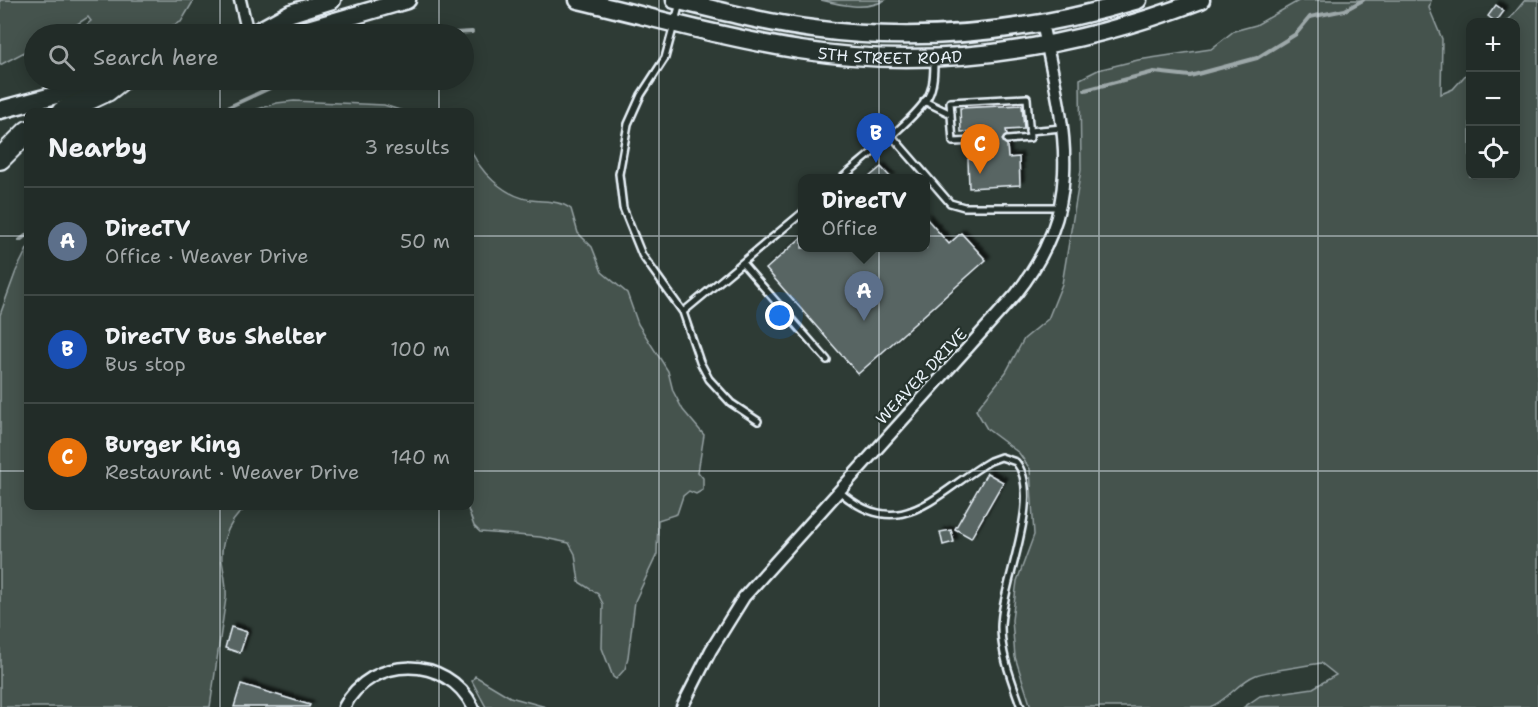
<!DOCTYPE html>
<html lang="en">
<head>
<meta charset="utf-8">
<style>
  body { margin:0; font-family:"Shantell Sans",sans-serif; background:#2a3430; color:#f1f3f6 }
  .controls { position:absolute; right:18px; top:18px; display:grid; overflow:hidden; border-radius:12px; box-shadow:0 3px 15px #0003 }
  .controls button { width:54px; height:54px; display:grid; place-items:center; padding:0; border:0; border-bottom:2px solid #3f4845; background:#222c28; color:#f1f3f6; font:30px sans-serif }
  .you { position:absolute; left:780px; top:316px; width:21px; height:21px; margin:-15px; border:4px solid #fff; border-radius:50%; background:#1a73e8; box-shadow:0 0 0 9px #1a73e833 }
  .badge { display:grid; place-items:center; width:39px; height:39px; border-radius:50%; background:#ff9aa2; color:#fff; font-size:20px; font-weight:700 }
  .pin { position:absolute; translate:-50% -50px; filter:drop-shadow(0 2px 3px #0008) }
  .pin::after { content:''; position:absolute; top:32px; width:21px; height:18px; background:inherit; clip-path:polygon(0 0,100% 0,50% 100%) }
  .popup { position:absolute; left:798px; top:174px; width:132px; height:78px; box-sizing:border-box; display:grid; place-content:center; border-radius:12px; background:#222c28; filter:drop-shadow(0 2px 4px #0005); font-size:20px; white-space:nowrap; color:#a2a7a8 }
  .popup b { font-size:22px; color:#f1f3f6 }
  .popup::after { content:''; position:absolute; left:50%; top:100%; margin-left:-12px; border:12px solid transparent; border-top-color:#222c28 }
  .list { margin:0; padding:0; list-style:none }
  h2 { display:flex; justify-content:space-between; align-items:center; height:78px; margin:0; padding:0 24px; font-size:26px }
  h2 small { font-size:20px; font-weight:400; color:#a2a7a8 }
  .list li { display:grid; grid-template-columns:39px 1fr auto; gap:18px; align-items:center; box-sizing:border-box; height:108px; padding:0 24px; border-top:2px solid #3f4845 }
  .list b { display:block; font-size:22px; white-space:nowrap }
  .list p { margin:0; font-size:20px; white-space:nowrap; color:#a2a7a8 }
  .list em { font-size:20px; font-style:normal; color:#a2a7a8 }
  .icon { flex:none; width:33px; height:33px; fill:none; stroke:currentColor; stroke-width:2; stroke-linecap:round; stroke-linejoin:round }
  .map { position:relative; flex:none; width:1538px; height:707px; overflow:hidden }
  .search { position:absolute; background:#222c28; box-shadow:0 3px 15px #0003; left:24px; top:24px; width:450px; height:66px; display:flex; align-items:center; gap:15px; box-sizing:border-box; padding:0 21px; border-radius:33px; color:#a2a7a8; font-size:22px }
  .panel { position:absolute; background:#222c28; box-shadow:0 3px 15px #0003; left:24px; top:108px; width:450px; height:402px; border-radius:12px }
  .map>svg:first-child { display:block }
</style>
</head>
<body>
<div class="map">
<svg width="1538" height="707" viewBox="0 0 1538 707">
  <defs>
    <filter id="shadow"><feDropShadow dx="4" dy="-4" stdDeviation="1.5" flood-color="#0009"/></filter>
  </defs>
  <rect width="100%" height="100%" fill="#2e3b35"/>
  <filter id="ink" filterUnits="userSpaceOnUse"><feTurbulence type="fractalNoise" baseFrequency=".0167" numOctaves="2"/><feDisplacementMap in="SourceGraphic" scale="12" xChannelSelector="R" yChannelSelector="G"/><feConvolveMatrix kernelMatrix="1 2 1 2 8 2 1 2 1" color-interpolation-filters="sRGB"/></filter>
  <g filter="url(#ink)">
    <path fill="#45524e" stroke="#96a2a3" stroke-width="1.5" d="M0,0H194L181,22L152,34H76L91,21L88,17L62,34H34V47L0,65Z
      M821,0H885C866,11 841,5 821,0Z
      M1300,0H1431L1429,8L1442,39L1441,94L1453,89L1470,70V176H1516V22H1507L1525,0H1538V707H1244L1260,696L1313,688L1336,675L1321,663C1300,667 1276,669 1256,675C1238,682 1228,700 1210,707H1031L1015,657L1012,620L1017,581L1034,535L1030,469L1019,453L987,429L976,410L1006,372L1024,339L1048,319L1062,284L1081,170L1080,79L1098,70L1138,60L1211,49L1234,31L1256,25Z
      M294,101L384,105L406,112H249L277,103Z
      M470,147C478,171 504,196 531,200C545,202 559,200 571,209L578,233L592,247L602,272L627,293L638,324L668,371L673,391L683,410L704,435L698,472L703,478V490L696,494L689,491L683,496L677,514L658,520L657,554L635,601L628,657L625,669L616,679L613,677L602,648L603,604L598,594L579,582L575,554L569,543L540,537L480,532L474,526L468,509Z
      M28,247V506H251C232,513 220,541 222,561C224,574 227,585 226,598L210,707H0V315L16,271Z
      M475,676L510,697L546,707H486L472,681Z"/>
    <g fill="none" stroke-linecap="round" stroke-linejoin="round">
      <path stroke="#9da8a9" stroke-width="4" d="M437,34L472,32
        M1085,90L1154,72L1190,76L1257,58L1296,34L1310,17L1345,10L1363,0
        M218,112L287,80
        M20,240L28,234"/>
    </g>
    <path fill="#596563" stroke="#e8f1f8" stroke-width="1.5" filter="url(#shadow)" d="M1496,5L1504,11L1496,22L1488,16Z
      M1022,105L1024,129L1006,130L1007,135L1002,140L1007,145L1008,158L1019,157L1020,185L969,188L968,159H980L979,146L984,140L978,136V131L961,132L960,108Z
      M881,167L891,178H868Z
      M926,218L949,244L961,233L986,260L858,374L766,269L802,237V248H926Z
      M987,473L1003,482L971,538L955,529Z
      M951,530L954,542L943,545L940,532Z
      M231,627L247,632L240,653L225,648Z
      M241,684L310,705L309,707H234Z"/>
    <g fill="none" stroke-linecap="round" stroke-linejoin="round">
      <defs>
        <path id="lane" d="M680,3L665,58L641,95L628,124L619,174L623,208L642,255L683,312L700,362L709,379L731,403L758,421
          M924,101L951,114
          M1029,131L1062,128
          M891,135L950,203L964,207H1059
          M979,141L953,142L950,102L1027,98L1030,138L1007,140
          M842,178C865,158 913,121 928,97C934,86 934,71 934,59
          M743,264L827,360
          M683,312L802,213
          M838,490C900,547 938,491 990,461L1001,457L1016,462C1044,497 1001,585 1001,627C1001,655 1012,681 1021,707"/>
        <path id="street" d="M240,0L248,34
          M344,707C371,655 447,654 473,707
          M682,707L711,650L744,597L1016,294C1088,203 1064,127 1042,23"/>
        <g id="primary">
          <path id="s1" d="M578,0C651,17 725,38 800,50C936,71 1073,49 1201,0"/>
          <path d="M675,0C720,11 766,23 813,29C922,44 1033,31 1138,0"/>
          <path d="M253,34L291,13L332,0"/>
          <path d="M291,34L407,0"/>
          <path d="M0,110L112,80"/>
        </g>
        <path id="highway" d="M62,112L107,91L121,80
          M0,159L28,131"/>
      </defs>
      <use href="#lane" stroke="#e8f1f8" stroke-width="10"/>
      <use href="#street" stroke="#e8f1f8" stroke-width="15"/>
      <use href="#primary" stroke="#e8f1f8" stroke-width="21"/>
      <use href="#highway" stroke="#e8f1f8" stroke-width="24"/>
      <use href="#lane" stroke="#26332d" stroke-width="5"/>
      <use href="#street" stroke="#26332d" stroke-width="10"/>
      <use href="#primary" stroke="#26332d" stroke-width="16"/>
      <use href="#highway" stroke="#26332d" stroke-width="20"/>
    </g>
  </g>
  <path fill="none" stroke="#e8f1f8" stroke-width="1.5" stroke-opacity="0.55" d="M220,0V34M439,0V34M659,0V707M879,0V707M1099,0V707M1318,0V707M220,80V112M439,80V112M0,236H28M470,236H1538M0,471H28M470,471H1538M220,506V707M439,506V707"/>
  <g text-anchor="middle" stroke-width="4.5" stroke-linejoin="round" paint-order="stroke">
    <g font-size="16" fill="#e8f1f8" stroke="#26332d">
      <text dy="6" stroke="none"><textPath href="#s1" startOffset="318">5TH STREET ROAD</textPath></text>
      <text transform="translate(921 376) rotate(-47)" y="6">WEAVER DRIVE</text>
    </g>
  </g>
</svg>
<div class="controls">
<button>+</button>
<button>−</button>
<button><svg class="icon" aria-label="locate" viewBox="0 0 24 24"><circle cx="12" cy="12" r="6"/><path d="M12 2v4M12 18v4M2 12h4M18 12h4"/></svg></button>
</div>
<div class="you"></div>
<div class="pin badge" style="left:864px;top:321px;background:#5c6f8a">A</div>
<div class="popup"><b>DirecTV</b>Office</div>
<div class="pin badge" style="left:876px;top:163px;background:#1a4fb4">B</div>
<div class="pin badge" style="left:980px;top:174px;background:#e8710a">C</div>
<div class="search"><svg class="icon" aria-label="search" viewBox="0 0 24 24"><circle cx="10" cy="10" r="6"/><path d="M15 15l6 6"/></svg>Search here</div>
<section class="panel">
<h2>Nearby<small>3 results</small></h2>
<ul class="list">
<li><span class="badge" style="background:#5c6f8a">A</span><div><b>DirecTV</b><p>Office · Weaver Drive</p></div><em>50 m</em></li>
<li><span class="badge" style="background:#1a4fb4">B</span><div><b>DirecTV Bus Shelter</b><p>Bus stop</p></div><em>100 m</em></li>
<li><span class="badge" style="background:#e8710a">C</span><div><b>Burger King</b><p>Restaurant · Weaver Drive</p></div><em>140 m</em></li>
</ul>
</section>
</div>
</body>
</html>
